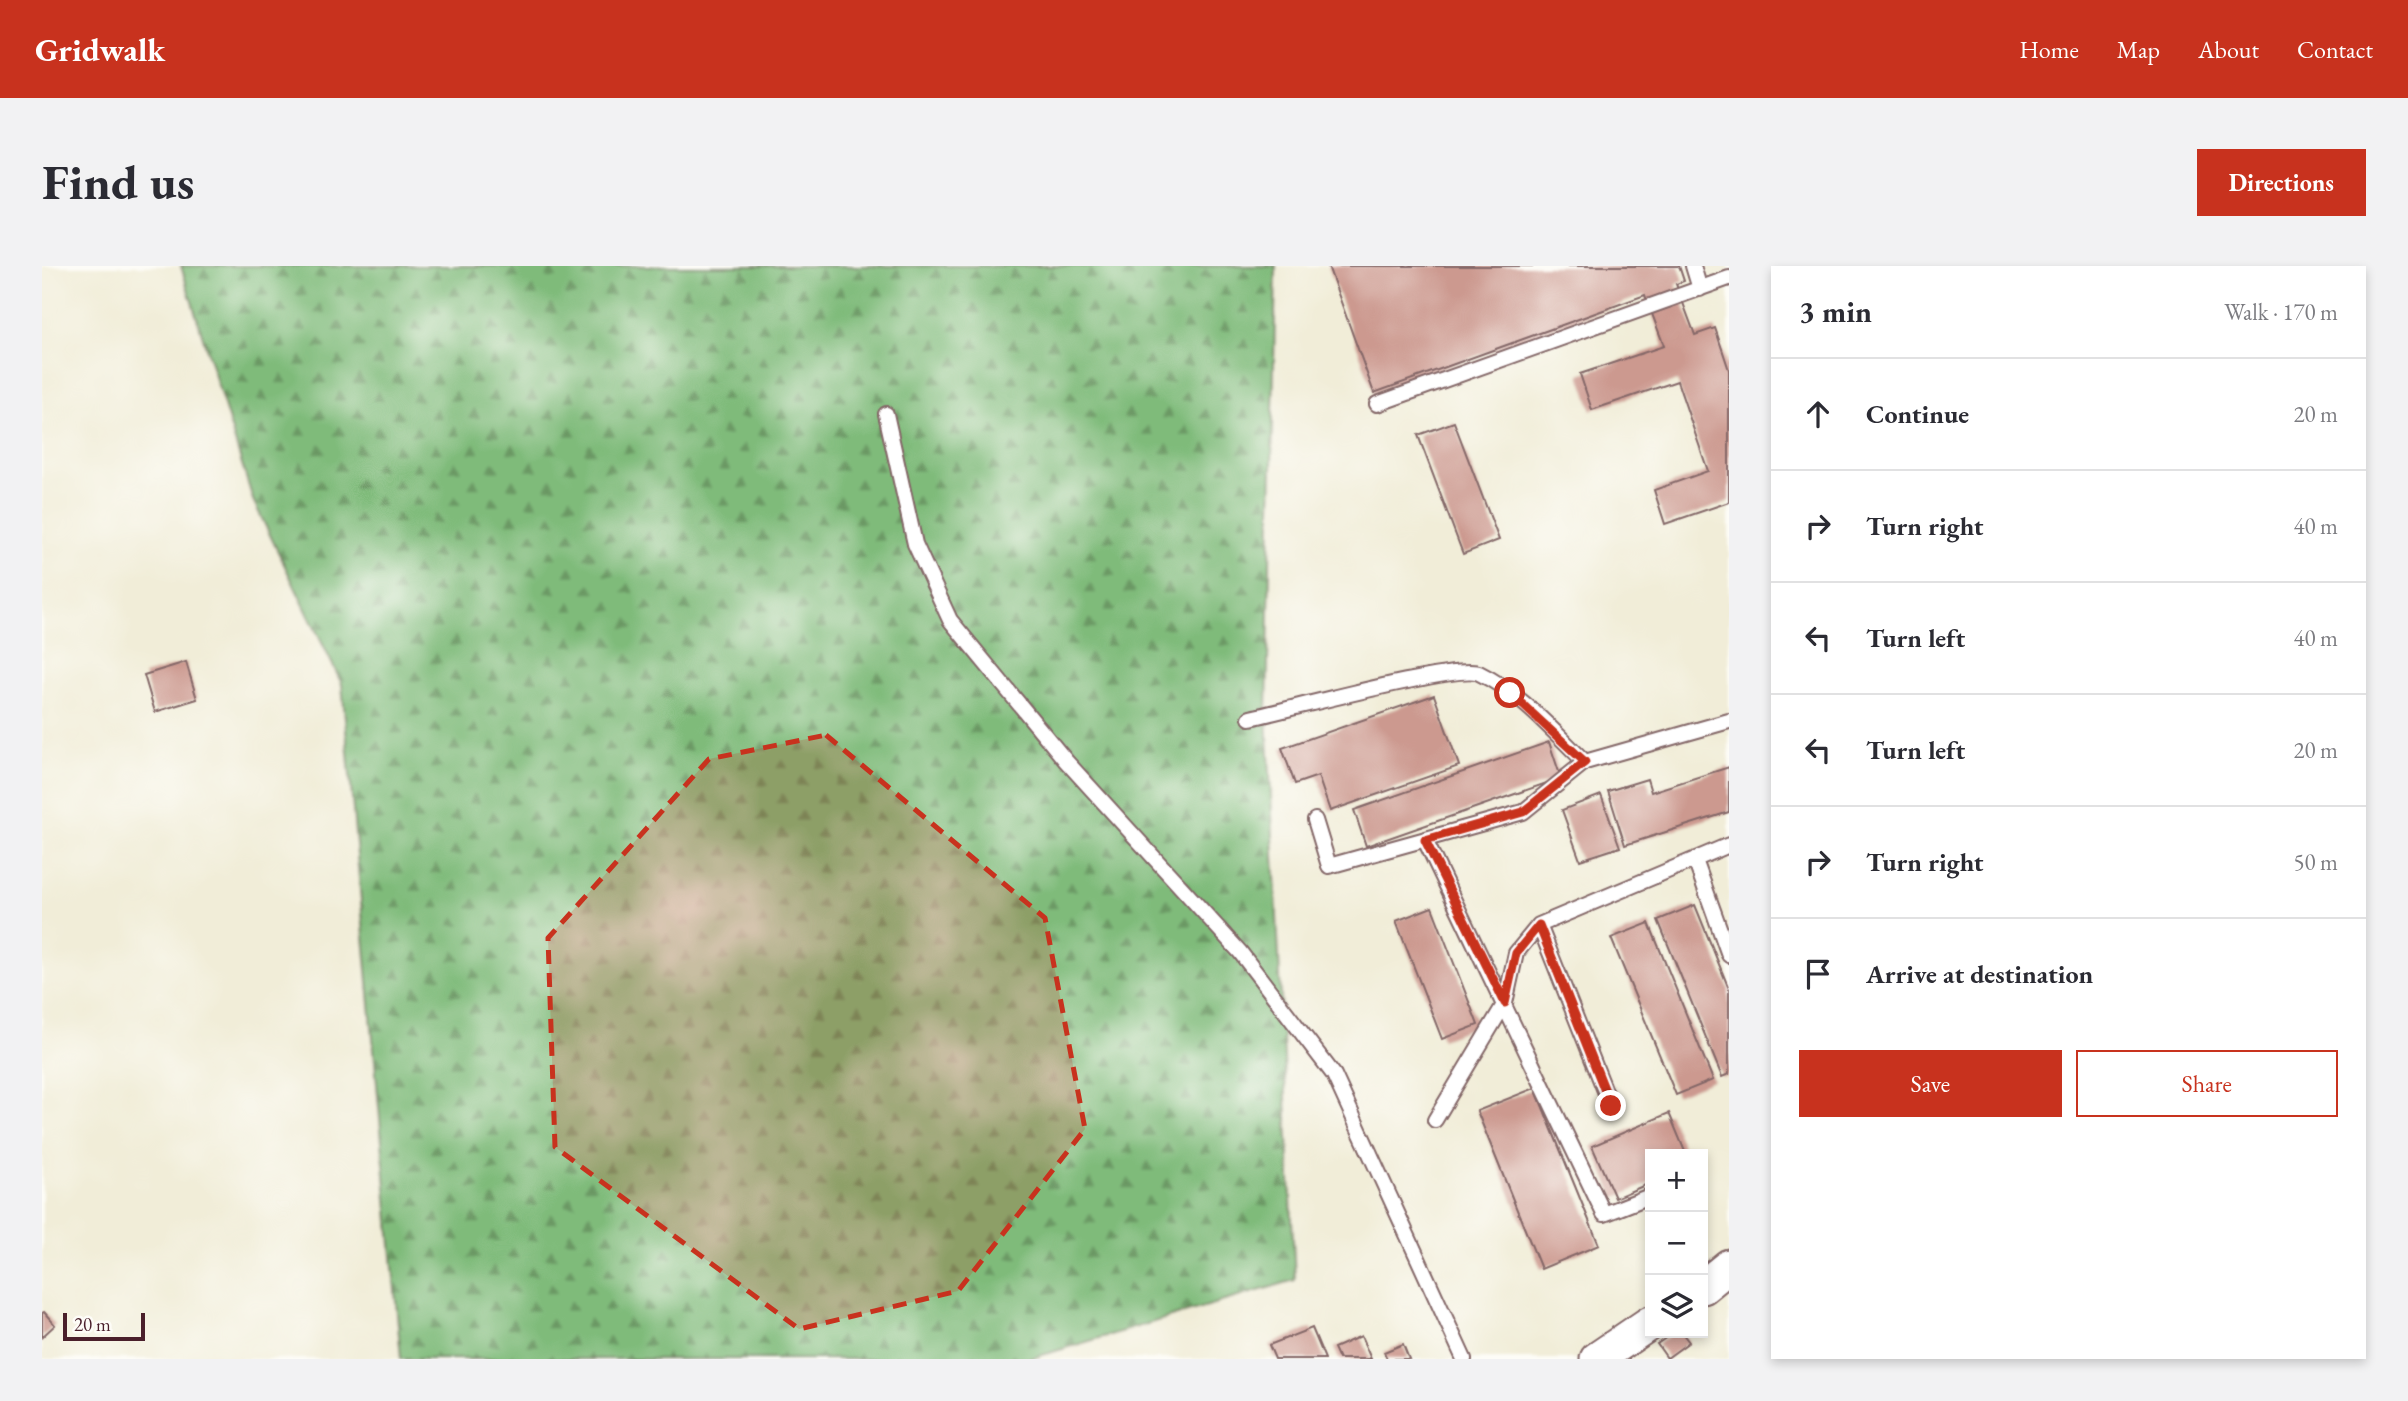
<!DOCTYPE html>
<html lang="en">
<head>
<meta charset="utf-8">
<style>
  body { margin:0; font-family:"EB Garamond",serif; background:#f2f2f3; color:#2b2b33 }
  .controls { position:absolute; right:21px; bottom:21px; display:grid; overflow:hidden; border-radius:0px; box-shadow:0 4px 10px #0003 }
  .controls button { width:63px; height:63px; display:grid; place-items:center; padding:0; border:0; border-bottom:2px solid #e1e1e2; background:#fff; color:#2b2b33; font:35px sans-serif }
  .scale { position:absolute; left:21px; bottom:18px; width:82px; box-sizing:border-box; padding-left:7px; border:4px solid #4a1f2b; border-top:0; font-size:19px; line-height:24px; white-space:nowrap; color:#4a1f2b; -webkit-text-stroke:5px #fdfcf7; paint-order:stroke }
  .stop { position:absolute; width:21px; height:21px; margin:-16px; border:5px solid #c8321e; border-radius:50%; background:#fff }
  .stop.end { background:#c8321e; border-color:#fff; box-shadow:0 2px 7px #0008 }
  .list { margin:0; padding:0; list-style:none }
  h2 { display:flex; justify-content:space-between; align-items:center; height:91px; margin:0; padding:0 28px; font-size:30px }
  h2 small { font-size:23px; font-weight:400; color:#7c7c81 }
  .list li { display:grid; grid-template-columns:46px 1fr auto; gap:21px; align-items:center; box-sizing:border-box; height:112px; padding:0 28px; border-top:2px solid #e1e1e2 }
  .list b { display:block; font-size:26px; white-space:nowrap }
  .list em { font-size:23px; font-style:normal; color:#7c7c81 }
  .actions { display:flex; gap:14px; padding:21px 28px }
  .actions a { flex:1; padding:16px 0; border:2px solid #c8321e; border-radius:0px; text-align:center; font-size:24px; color:#c8321e }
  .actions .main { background:#c8321e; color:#fff }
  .icon { flex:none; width:38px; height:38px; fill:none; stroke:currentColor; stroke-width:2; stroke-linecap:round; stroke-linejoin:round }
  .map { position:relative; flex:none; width:1687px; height:1093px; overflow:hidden; border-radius:0px }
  header { display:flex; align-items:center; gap:42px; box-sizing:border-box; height:98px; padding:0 35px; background:#c8321e; color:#fff }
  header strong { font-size:33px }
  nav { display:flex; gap:38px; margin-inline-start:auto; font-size:24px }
  .intro { display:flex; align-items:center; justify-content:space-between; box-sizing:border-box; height:168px; padding:0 42px }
  h1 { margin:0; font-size:49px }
  .button { padding:18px 32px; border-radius:0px; background:#c8321e; color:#fff; font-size:24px; font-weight:700 }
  main { display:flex; gap:42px; padding:0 42px }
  aside { flex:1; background:#fff; border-radius:0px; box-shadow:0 4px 10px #0003 }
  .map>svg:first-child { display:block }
</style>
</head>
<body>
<header>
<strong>Gridwalk</strong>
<nav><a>Home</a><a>Map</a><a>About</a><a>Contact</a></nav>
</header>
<div class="intro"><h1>Find us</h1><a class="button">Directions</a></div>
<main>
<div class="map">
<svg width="1687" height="1093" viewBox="0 0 1687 1093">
  <defs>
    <pattern id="forest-firs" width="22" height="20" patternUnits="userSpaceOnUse" patternTransform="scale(1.75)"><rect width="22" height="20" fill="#7fbb7a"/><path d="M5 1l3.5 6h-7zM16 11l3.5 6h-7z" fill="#6a9764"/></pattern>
  </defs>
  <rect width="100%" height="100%" fill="#fdfcf7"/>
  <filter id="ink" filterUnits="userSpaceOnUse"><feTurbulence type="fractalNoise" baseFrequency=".0143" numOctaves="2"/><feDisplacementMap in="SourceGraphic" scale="14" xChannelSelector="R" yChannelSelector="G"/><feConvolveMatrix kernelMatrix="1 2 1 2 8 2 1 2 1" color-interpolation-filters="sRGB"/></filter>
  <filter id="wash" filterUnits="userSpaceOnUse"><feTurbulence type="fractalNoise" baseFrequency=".00686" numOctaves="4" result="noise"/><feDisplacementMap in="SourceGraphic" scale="28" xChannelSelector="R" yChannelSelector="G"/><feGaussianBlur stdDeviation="1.57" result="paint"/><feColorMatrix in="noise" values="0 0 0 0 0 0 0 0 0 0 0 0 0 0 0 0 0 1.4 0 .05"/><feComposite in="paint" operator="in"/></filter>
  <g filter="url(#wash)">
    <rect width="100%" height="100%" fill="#f1edd8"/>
    <path fill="url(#forest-firs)" stroke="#646d52" stroke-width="2" d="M139,0H1234L1225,448L1253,1014L987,1093H359L300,418L211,234Z"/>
    <g id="blocks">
      <path fill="#cc998f" d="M1286,0H1637L1642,15L1634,18L1653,69L1673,62L1687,104V236L1623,258L1612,224L1666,205L1635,115L1550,144L1538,108L1622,80L1603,29L1332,127Z
        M1412,156L1457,274L1421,288L1376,169Z
        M144,396L155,433L113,446L102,409Z
        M1392,429L1417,500L1288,545L1276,510L1253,518L1240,482Z
        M1507,476L1519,512L1324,580L1312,544Z
        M1687,501V546L1583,579L1566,525L1605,513L1609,526Z
        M1559,529L1578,581L1538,594L1520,544Z
        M1653,639L1687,723V808L1680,811L1616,654Z
        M1390,641L1436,759L1400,773L1354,655Z
        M1607,657L1671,814L1634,829L1569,672Z
        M1493,822L1557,979L1499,1003L1435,845Z
        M1627,847L1644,888H1608V917L1573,932L1550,880Z
        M2,1046L13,1059L0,1071V1047Z
        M1270,1062L1283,1093H1233L1227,1079Z
        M1631,1067H1640L1647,1076L1625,1092L1615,1078Z
        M1319,1070L1329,1093H1297L1292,1082Z
        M1361,1078L1367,1093H1345L1342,1086Z"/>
    </g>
  </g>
  <g filter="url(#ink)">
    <use href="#blocks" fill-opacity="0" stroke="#846768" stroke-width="2"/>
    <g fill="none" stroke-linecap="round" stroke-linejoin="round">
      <defs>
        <path id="service" d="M1651,0L1658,23
          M1335,138L1687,12
          M844,148L873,278L908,354L1024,495L1198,686L1292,809L1422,1093
          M1208,452C1242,445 1417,397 1437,407C1478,427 1511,465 1543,496L1687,455
          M1273,554L1287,600L1481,546L1543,496
          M1383,574L1562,948L1608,930
          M1653,594L1687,689
          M1497,659L1569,840
          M1393,854L1463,737L1474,687L1497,659L1687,579"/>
        <path id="tertiary" d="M1661,1021L1687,1000
          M1555,1093L1608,1057"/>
      </defs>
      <use href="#service" stroke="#846768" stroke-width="18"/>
      <use href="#tertiary" stroke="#846768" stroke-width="37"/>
      <use href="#service" stroke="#fff" stroke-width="14"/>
      <use href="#tertiary" stroke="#fff" stroke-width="33"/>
    </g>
  </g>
  <g fill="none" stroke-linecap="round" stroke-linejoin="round" filter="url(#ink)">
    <path stroke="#c8321e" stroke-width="9" d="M1468,427L1543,496L1481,546L1383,574L1463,737L1474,687L1497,659L1569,840"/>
  </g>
  <path fill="#c8321e" fill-opacity="0.2" stroke="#c8321e" stroke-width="5" stroke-dasharray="14 9" stroke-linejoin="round" d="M784,469L1003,652L1043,863L916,1025L757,1063L513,881L506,672L667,493Z"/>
</svg>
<div class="controls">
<button>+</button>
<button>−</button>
<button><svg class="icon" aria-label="layers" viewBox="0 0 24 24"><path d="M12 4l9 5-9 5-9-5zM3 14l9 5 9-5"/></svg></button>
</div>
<div class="scale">20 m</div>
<div class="stop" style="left:1468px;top:427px"></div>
<div class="stop end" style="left:1569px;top:840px"></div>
</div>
<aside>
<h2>3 min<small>Walk · 170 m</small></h2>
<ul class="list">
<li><svg class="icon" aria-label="ahead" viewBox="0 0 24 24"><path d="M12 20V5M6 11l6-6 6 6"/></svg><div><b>Continue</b></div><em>20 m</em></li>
<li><svg class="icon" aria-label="right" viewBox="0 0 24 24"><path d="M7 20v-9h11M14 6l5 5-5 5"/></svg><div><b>Turn right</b></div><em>40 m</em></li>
<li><svg class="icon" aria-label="left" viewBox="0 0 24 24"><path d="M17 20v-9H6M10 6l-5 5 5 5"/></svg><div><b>Turn left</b></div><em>40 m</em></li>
<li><svg class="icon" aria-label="left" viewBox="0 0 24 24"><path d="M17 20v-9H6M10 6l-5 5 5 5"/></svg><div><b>Turn left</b></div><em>20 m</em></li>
<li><svg class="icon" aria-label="right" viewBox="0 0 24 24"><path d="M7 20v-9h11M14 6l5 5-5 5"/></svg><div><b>Turn right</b></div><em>50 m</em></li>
<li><svg class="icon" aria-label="arrive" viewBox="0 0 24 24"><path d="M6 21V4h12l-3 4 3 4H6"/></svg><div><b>Arrive at destination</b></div></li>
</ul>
<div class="actions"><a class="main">Save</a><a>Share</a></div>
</aside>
</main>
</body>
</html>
